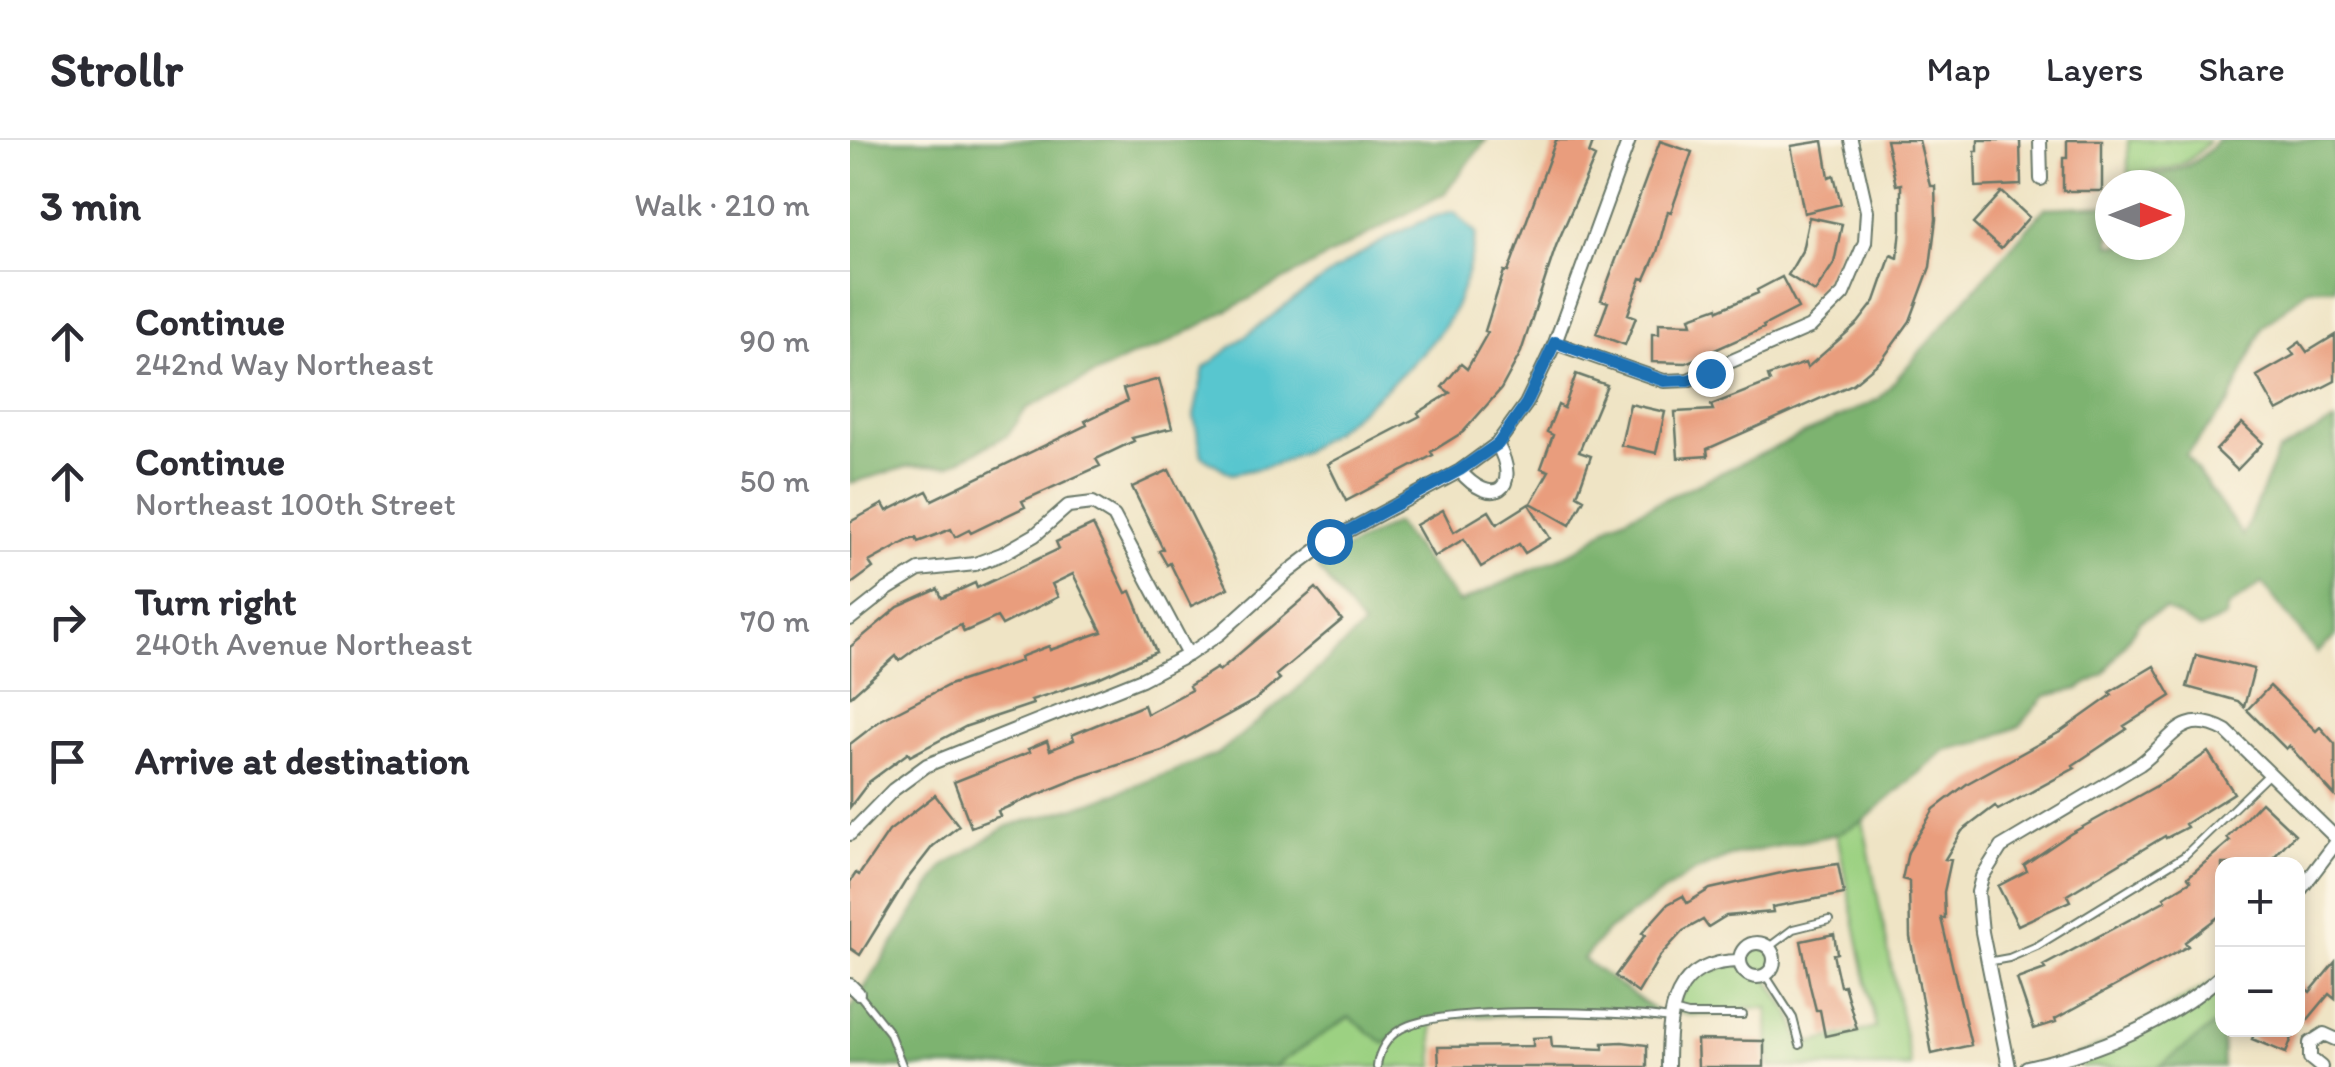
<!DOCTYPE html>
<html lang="en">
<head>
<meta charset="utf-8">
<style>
  body { margin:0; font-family:Itim,sans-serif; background:#f7f7f7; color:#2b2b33 }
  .controls { position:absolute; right:30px; bottom:30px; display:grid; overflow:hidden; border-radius:20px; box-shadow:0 5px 15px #0003 }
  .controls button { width:90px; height:90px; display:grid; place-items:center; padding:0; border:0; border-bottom:2px solid #e1e1e2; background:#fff; color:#2b2b33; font:50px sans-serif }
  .compass { position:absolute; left:1245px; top:30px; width:90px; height:90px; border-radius:50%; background:#fff; box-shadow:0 5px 15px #0003; rotate:90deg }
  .stop { position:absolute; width:30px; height:30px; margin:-22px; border:8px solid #1f6fb2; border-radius:50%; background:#fff }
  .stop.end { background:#1f6fb2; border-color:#fff; box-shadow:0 2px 10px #0008 }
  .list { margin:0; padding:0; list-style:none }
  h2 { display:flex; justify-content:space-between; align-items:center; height:130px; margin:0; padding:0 40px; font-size:42px }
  h2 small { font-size:32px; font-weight:400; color:#7c7c81 }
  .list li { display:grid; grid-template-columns:65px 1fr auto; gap:30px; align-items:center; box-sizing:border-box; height:140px; padding:0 40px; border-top:2px solid #e1e1e2 }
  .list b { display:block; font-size:38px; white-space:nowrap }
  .list p { margin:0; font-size:32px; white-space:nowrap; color:#7c7c81 }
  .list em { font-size:32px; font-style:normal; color:#7c7c81 }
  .icon { flex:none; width:55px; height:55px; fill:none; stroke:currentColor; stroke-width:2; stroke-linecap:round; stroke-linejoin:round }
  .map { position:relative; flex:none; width:1485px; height:927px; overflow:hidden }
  header { display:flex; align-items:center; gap:60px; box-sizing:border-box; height:140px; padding:0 50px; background:#fff; border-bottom:2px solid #e1e1e2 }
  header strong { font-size:48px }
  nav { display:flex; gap:55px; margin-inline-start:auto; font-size:35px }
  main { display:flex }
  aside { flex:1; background:#fff }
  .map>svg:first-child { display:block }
</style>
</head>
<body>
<header>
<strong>Strollr</strong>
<nav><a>Map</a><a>Layers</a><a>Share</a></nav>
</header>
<main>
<aside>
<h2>3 min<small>Walk · 210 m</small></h2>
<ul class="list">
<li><svg class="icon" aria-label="ahead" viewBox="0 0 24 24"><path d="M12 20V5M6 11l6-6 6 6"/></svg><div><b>Continue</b><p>242nd Way Northeast</p></div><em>90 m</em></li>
<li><svg class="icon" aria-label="ahead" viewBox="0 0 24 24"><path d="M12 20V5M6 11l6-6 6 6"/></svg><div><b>Continue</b><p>Northeast 100th Street</p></div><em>50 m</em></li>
<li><svg class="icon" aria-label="right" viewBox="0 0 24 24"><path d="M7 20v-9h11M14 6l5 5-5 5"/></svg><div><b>Turn right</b><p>240th Avenue Northeast</p></div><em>70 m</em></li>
<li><svg class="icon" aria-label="arrive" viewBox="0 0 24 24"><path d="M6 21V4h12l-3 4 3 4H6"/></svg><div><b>Arrive at destination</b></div></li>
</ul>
</aside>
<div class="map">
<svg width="1485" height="927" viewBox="0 0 1485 927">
  <rect width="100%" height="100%" fill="#fcf5e5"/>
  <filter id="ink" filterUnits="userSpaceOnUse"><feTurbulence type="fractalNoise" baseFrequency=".01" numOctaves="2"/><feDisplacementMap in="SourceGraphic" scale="20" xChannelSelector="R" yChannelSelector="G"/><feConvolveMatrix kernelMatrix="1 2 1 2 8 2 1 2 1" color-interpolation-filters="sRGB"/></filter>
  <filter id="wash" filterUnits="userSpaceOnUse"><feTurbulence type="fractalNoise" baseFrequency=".0048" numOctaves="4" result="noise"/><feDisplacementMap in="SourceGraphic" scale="40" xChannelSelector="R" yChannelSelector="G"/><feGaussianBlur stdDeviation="2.25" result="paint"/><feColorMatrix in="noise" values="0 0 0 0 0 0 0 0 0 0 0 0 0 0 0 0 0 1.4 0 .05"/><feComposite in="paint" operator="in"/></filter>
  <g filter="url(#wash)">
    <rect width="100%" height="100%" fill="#efe4c5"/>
    <path fill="#9cd182" stroke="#5e875b" stroke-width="2.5" d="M1278,0H1359C1338,30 1313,31 1278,34Z
      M1013,681L1061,927H919L918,868H894L893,875H838L822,870L839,838L890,821L894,809L908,803C926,808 929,824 916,836L943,878L951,905L1026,888L987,694Z
      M1371,837L1372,879L1309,927H1232L1223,917L1262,901Z
      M499,877L542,896L582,879L584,927H423Z"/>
    <path fill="#7db370" stroke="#4e7852" stroke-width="2.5" d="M0,0H636L595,53L308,208L284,215L176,269L158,295L98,326H60L0,343Z
      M1367,0H1485V148H1458L1413,187L1379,263L1336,315L1393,396L1428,312L1485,281V497L1467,513L1412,443L1377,468L1375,477L1350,489L1315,469L1290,481L1254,534L1228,549L1195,556L1170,586L1131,602L1095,610L1013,681L987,694L880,716L841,733L758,790L733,819L807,872L805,877L759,873L593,877L559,885L535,904L499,877L423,927H0V870L93,727L158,686L241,663L368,614L445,551L513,487L468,428L486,414L545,383L609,463L729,409L763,383L1029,259L1195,68L1260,65V105H1320V45H1276L1275,39C1312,34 1344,33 1367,0Z
      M1372,879L1373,927H1309Z"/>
    <path fill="#59c6cf" stroke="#3c8282" stroke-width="2.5" d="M604,71L626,94C621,121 614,150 601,175C577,219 480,301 434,321C418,328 398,330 381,334L352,316L344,276L354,228C419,179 526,89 604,71Z"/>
    <g id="blocks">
      <path fill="#e99d7d" d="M706,0H744L739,14L745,17L706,106L671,212L651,249L613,292L581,312L583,315L496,361L478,324L570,276L568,273L600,253L592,247L611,224L617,229L638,192L635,191L654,131L658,132Z
        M1036,0H1069L1080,46H1085L1086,79L1080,127L1060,181L1032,220L1003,244L857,309L858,316L828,318L825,272L863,270L861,265L920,242L918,236L955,223L957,228L1008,183L1025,161L1041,115L1048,118L1051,89V44L1046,45Z
        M1128,0H1170L1171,45L1126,47L1125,11H1128Z
        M1217,0H1252V51H1213V18H1217Z
        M810,1L842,12L821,72L818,71L807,112L795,139L791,138L778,174L786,177L775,205L746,194L758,162L751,160Z
        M973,1L979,37L984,35L991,64L954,73L941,6Z
        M1152,52L1179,77L1151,109L1123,84Z
        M959,77L992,84L984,123L965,152L938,135L952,111Z
        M932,137L948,168L913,186L914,188L836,223L802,222V194H809V183L842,184L840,177L868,167L869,170L908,153L907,150Z
        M1485,195V241L1427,271L1407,236L1444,215L1440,209L1450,202L1457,212Z
        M726,234L757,245L729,312L741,316L727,355L734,359L720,385L681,363L699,331L691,328L703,295L697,292L708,265L714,268Z
        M309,239L322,288L282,298L284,301L246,319L250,326L172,361L175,367L121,393L119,390L105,397L101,389L68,402L66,398L59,400L19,422L23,428L0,445V382L33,364L37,371L77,351L82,360L237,285L235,281L277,261L273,249Z
        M780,264L815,272L806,313L771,305Z
        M1392,283L1413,303L1387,330L1366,310Z
        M319,330L378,448L341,466L320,423L317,425L309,411L313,409L282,347Z
        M679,364L700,398L675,413L669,404L631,427L614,399L584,417L566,385L593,370L604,392L639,371L647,384Z
        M243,385L276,453L281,451L306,512L246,539L181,560L183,564L117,586L60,616L58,613L19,642L0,667V604L31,580L99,545L171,521L170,517L199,506L200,510L252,492L223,434L202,444L208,457L152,485L147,477L114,492L111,485L72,504L49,521L46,516L0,557V507L48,467L88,449L92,458L125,443L127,448L209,409L206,402Z
        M466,448L492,480L426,535L430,539L405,560L312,611L231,637L148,671L150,676L121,687L104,642L180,612L178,609L197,601L200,610L224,600L222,595L294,565L297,574L341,550L339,546L367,528L369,531Z
        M1346,515L1404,529L1394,567L1388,561L1337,547Z
        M1304,526L1321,556L1274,586L1277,589L1223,625L1225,628L1148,670L1145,666L1112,691L1095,719L1101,720L1094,752L1095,778H1091L1121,905L1082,914L1060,797L1059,741L1052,739L1058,712L1084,669L1118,643L1210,592L1262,555L1260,552Z
        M1420,546L1466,591L1470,587L1485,604V656L1439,606L1436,609L1397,570Z
        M1358,612L1384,653L1335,684L1337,687L1316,698L1315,696L1217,755L1220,761L1168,785L1148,746L1177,731L1174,725L1220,694L1317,640Z
        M85,655L109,686L83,706L55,742L10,815L0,808V742L6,733L9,735L39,691Z
        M1411,662L1445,694L1424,717L1432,724H1372V774L1335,802L1338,806L1205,879L1206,882L1184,889L1167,839L1195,829L1193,826L1316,760L1314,757L1341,741L1338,737L1380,701L1377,698Z
        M988,724L994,754L922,767L923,772L876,776L858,787L853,780L833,791L810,816L788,853L765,836L795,795L792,793L818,764L833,756L837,763L860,749L940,731Z
        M984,794L987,813L983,814L990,846L994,845L1007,889L975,896L970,870H966L960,846L951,801Z
        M1485,822V859L1479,854L1455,883L1448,877V841L1460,852Z
        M1406,890H1445L1436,913L1402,899Z
        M701,897L702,907L753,909V903L772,902L797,905V927H589L588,907L683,906V898Z
        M847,900L914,901V927H848Z"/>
    </g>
  </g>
  <g filter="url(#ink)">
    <use href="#blocks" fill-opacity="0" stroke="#687767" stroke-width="2.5"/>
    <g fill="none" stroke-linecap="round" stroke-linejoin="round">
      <defs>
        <path id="lane" d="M919,807L943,789L979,780
          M1137,822L1159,818L1187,806L1334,716L1418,635
          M916,836L943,878L950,905
          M8,853L39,892L53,927
          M823,871L838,875H893
          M527,927C528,912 537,897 551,889C592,865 769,871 820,879"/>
        <path id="street" d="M1190,0L1191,39
          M705,203L814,241L838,240L960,187L993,154L1015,102L1017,71L1001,0
          M610,331C641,368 673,351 647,304
          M0,479L38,449L69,430L125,424L152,414L185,395L218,366L243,363L264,376L338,515
          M0,694L43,650L77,625L292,539L338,515L369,494L438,432L479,401L610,331L647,304L676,264L705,203L779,0
          M1448,753L1485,704
          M890 820a17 17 0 1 1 34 0a17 17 0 1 1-34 0Z
          M0,845L8,853
          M818,927C818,872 822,821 890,821
          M1159,927L1132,792L1128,752L1132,737L1151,707L1290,624C1322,601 1331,567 1376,591L1485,697
          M1177,927C1247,912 1317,883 1372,835
          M1471,927L1460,918V903L1474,894L1485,899"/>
      </defs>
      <use href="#lane" stroke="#687767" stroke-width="10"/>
      <use href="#street" stroke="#687767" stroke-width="16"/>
      <use href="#lane" stroke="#fff" stroke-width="6"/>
      <use href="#street" stroke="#fff" stroke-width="12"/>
    </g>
  </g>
  <g fill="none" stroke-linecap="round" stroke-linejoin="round" filter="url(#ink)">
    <path stroke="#1f6fb2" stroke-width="12" d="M479,401L610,330L648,304L676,264L705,202L814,241L838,240L860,233"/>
  </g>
</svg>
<div class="controls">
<button>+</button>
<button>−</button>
</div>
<svg class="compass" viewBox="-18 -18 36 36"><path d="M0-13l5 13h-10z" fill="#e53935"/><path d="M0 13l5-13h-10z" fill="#7c7c81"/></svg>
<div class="stop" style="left:479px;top:401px"></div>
<div class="stop end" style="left:860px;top:233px"></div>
</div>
</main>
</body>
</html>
